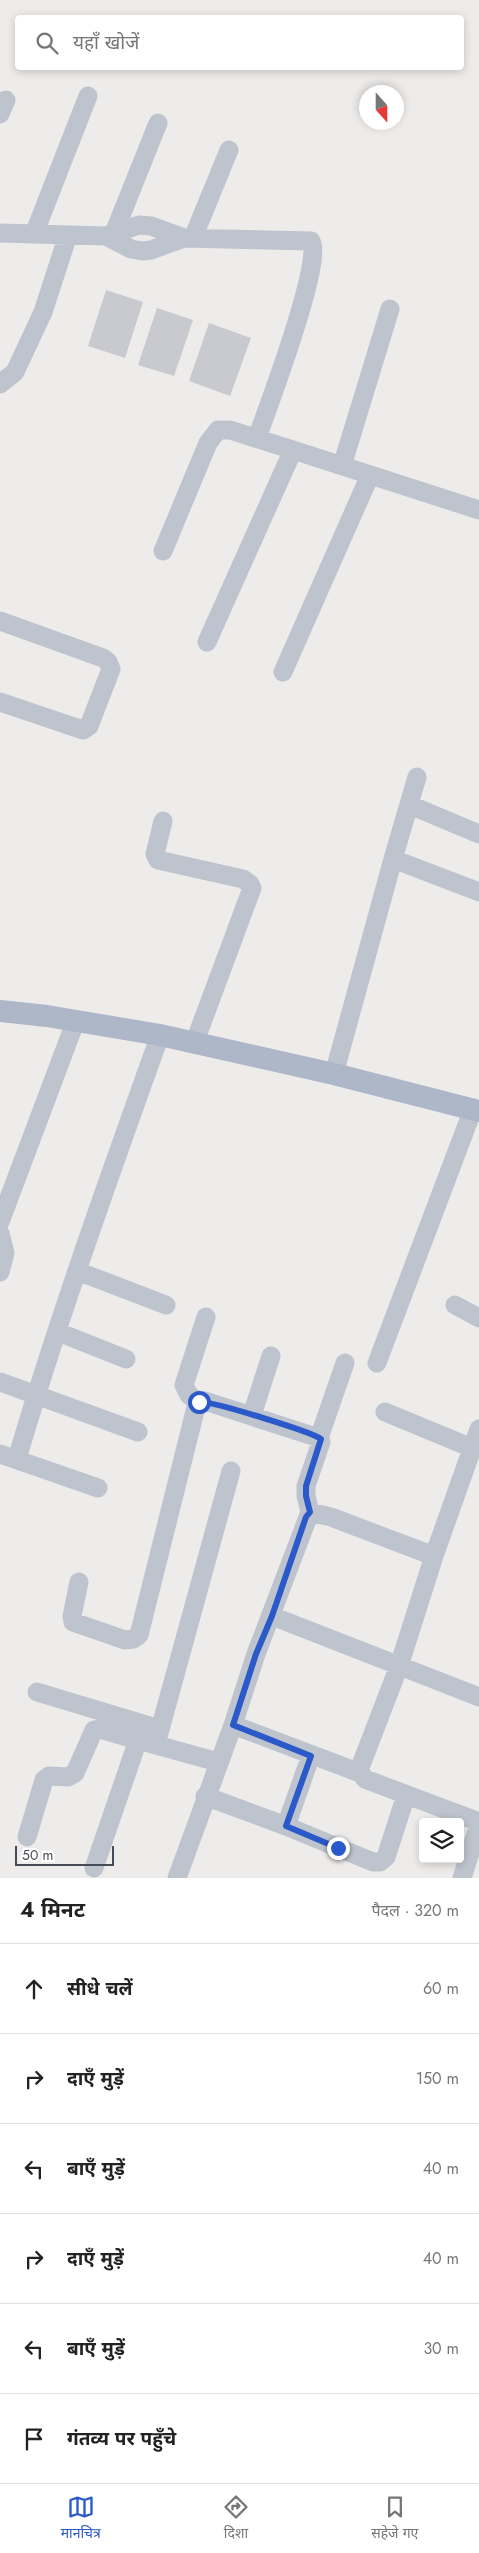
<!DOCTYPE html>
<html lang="hi">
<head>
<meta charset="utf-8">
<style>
  body { margin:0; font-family:Jost,"Noto Sans Devanagari",sans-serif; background:#f6f6f6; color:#222 }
  .controls { position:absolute; right:15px; bottom:15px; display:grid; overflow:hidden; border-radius:5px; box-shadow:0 2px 8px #0003 }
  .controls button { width:45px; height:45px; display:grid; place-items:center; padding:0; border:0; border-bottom:1px solid #e0e0e0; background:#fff; color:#222; font:25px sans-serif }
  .compass { position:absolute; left:359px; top:85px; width:45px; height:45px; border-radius:50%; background:#fff; box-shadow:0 2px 8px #0003; rotate:159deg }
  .scale { position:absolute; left:15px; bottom:12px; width:99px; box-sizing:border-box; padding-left:5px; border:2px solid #464c57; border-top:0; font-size:14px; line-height:18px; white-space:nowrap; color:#464c57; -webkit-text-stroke:4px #fff; paint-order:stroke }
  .stop { position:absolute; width:15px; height:15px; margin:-11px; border:4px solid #2a59ca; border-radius:50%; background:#fff }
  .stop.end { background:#2a59ca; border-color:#fff; box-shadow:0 1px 5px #0008 }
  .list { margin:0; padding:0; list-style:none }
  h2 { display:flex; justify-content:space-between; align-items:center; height:65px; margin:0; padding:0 20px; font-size:21px }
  h2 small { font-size:16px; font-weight:400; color:#767676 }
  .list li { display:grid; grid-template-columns:32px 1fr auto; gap:15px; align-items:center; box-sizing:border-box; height:90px; padding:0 20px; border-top:1px solid #e0e0e0 }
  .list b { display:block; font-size:19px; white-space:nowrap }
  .list em { font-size:16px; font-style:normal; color:#767676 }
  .icon { flex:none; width:28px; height:28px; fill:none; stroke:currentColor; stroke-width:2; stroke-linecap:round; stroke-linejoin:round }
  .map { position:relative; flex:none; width:479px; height:1878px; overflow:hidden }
  .search { position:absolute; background:#fff; box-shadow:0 2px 8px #0003; left:15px; right:15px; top:15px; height:55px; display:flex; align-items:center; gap:12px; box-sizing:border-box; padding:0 18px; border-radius:5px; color:#767676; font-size:19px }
  .sheet { height:605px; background:#fff }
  nav { display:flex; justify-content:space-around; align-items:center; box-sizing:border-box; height:70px; border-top:1px solid #e0e0e0; background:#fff; font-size:14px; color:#767676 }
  nav a { display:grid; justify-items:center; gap:2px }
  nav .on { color:#2a59ca }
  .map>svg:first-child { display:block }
</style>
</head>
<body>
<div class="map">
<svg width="479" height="1878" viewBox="0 0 479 1878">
  <rect width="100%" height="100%" fill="#eeeceb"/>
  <path fill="#c9cad0" d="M106,290L143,302L125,358L88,346Z
    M157,308L193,320L174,376L138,365Z
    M209,323L251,338L230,396L189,381Z"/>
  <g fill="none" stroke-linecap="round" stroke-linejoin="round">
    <path stroke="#bec4cd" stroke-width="19" d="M0,114L6,100
      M0,233L106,236L139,225L151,226L184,238
      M114,233L158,123
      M34,234L88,96
      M106,236L131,249L142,251L151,250L184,238L311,241C324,259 267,410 257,438
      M193,238L229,150
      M0,384L15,372L43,312L68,235
      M342,466L390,309
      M163,551L208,443L218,430H230L293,450
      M0,621L103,658L108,662L111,669L89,726L83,730L0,702
      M207,642L293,450L479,510
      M283,672L370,475
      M410,805L479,834
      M163,821L155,854L158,860L243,879L250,884L252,888L194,1044
      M393,859L417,777
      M334,1074L393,859L479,892
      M0,1222L76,1020
      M0,1233L5,1253L0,1272
      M77,1271L166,1305
      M455,1305L479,1318
      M58,1332L126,1359
      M377,1363L473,1109
      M0,1382L138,1432
      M199,1402L189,1395L184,1385L206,1317
      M385,1412L472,1448
      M252,1415L271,1356
      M479,1429L434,1556L399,1666L359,1770L365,1779L479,1822
      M319,1438L345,1363
      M0,1454L98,1488
      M17,1459C59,1316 110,1175 160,1035
      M79,1582L72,1616L73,1622L125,1640L133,1639L139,1635L196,1407L199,1402L205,1401L319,1438L321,1442L306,1486V1496L310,1512
      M272,1616L479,1697
      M37,1692L160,1729
      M156,1744L231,1471
      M311,1755L286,1826L373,1862H380L386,1857L406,1795
      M360,1773L233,1725L256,1654L310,1512L331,1517L434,1556
      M205,1796L286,1826
      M27,1837L44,1780L49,1776L68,1777L75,1773L94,1730L100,1729L138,1740
      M94,1868L138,1740L218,1762
      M177,1878L233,1725
      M462,1878L479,1824"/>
    <path stroke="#adb7c8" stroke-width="22" d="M0,1011L47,1016L160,1035L334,1074L479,1111"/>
  </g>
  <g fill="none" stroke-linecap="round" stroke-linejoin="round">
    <path stroke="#2a59ca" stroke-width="6" d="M199,1402C209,1400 312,1432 321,1439L306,1486V1496L310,1512L306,1517L272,1616L256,1654L233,1725L311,1756L286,1826L338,1848"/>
  </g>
</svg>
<div class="controls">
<button><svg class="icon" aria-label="layers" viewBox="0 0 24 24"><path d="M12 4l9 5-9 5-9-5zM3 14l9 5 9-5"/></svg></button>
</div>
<svg class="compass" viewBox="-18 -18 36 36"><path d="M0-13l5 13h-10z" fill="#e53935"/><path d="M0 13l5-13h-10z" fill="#767676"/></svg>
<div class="scale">50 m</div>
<div class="stop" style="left:199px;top:1402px"></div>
<div class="stop end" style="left:338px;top:1848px"></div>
<div class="search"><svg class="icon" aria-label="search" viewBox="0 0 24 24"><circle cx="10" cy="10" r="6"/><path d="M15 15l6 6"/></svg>यहाँ खोजें</div>
</div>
<section class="sheet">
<h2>4 मिनट<small>पैदल · 320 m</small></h2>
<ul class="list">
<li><svg class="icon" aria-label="ahead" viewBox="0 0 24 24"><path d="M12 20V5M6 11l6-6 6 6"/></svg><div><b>सीधे चलें</b></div><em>60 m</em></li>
<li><svg class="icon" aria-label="right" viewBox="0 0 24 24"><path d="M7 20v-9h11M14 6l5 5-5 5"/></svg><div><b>दाएँ मुड़ें</b></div><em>150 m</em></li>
<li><svg class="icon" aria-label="left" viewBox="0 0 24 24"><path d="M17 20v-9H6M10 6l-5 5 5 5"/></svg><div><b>बाएँ मुड़ें</b></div><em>40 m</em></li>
<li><svg class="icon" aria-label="right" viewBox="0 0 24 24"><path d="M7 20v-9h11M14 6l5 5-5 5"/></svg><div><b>दाएँ मुड़ें</b></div><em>40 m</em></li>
<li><svg class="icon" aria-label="left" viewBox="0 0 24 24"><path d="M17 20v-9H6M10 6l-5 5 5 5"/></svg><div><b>बाएँ मुड़ें</b></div><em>30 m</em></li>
<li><svg class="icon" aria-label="arrive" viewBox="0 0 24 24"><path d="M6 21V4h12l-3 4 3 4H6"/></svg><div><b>गंतव्य पर पहुँचे</b></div></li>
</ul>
</section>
<nav>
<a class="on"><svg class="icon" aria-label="map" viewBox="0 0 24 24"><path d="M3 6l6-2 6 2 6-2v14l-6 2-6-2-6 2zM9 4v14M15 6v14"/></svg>मानचित्र</a>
<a><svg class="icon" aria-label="directions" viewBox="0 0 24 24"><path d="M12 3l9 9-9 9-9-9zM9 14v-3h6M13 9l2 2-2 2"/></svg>दिशा</a>
<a><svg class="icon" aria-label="saved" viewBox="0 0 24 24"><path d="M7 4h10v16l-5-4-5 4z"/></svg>सहेजे गए</a>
</nav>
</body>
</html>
